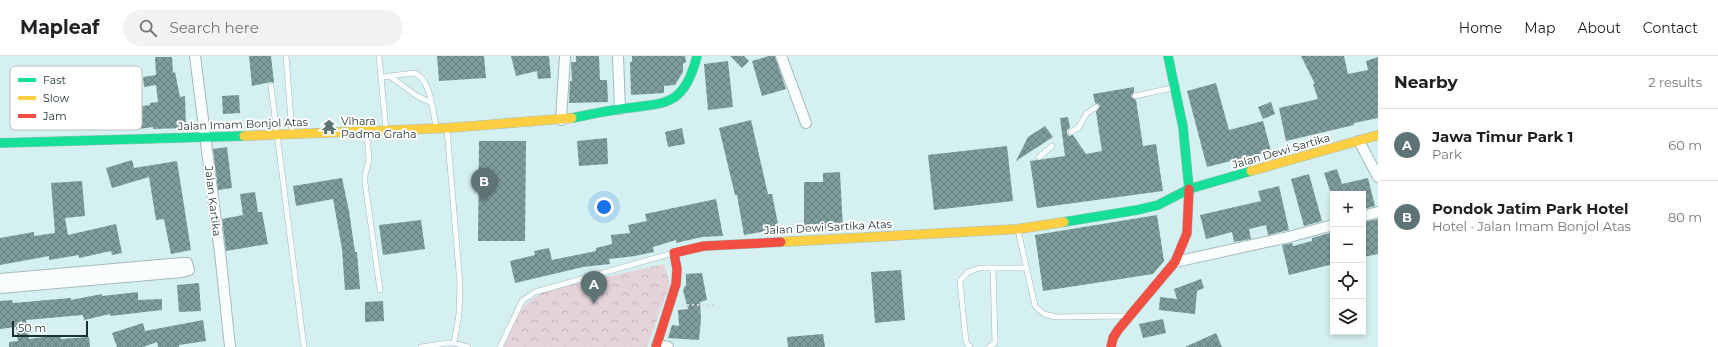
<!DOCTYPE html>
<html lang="en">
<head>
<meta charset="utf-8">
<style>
  body { margin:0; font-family:Montserrat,sans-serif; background:#f2f2f2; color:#202124 }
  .controls { position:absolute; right:12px; bottom:12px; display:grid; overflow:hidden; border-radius:0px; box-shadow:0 2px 6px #0003 }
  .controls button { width:36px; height:36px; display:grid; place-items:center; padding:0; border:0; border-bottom:1px solid #e0e0e0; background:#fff; color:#202124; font:20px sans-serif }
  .scale { position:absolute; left:12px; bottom:10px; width:76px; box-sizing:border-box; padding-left:4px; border:2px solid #1e3131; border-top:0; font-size:11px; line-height:14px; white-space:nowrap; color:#1e3131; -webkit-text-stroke:3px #fff; paint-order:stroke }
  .you { position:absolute; left:604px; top:151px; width:14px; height:14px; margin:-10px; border:3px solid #fff; border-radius:50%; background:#1a73e8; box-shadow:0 0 0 6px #1a73e833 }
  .badge { display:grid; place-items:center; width:26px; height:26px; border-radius:50%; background:#5e7474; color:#fff; font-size:13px; font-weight:700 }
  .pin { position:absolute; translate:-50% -33px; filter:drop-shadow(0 1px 2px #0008) }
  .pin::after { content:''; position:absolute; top:21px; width:14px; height:12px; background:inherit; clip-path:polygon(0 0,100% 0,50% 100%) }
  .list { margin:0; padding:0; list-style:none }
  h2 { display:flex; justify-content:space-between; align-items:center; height:52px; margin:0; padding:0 16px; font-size:17px }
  h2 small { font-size:13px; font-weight:400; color:#757577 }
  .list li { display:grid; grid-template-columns:26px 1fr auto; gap:12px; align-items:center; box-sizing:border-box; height:72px; padding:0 16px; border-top:1px solid #e0e0e0 }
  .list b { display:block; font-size:15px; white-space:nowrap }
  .list p { margin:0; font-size:13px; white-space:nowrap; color:#757577 }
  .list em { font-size:13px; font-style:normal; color:#757577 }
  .icon { flex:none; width:22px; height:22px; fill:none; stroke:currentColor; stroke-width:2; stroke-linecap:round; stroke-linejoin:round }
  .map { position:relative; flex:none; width:1378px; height:291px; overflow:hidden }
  header { display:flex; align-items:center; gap:24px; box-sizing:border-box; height:56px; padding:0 20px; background:#fff; border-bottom:1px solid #e0e0e0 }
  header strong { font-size:19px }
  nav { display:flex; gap:22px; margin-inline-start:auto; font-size:14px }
  .search { width:280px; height:36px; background:#f2f2f2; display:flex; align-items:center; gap:10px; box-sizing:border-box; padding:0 14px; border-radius:22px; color:#757577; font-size:15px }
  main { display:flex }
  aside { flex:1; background:#fff }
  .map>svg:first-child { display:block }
</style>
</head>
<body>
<header>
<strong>Mapleaf</strong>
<div class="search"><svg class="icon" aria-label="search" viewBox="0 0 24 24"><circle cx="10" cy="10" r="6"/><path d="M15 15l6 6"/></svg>Search here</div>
<nav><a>Home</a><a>Map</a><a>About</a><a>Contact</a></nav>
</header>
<main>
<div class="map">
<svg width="1378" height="291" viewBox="0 0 1378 291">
  <defs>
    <pattern id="park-crowns" width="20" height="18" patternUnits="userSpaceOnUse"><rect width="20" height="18" fill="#e4d4da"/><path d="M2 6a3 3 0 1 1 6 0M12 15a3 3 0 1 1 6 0" fill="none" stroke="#c3b6bc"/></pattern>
    <pattern id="building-cross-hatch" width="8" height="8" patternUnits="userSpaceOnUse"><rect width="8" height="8" fill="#7e9c9c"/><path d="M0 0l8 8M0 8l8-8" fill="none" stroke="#678080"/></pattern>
  </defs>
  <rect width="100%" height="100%" fill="#d5f0f0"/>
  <path fill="url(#park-crowns)" d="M664,208L670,228L647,291H504C516,262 518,248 548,234Z"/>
  <path fill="url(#building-cross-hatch)" d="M249,0H271L274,27L271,26L252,30Z
    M437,0H484L486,22L439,25Z
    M511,0H549L551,22L538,23L537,15L516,20Z
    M576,0H599L600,24H607L608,46L569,47L570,25H572L571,6H576Z
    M632,0H685L686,6L683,8V16L675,29L664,30V37L631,39L630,6H632Z
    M730,0H744L749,5L742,12Z
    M769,0H775L786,33L762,40L752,5Z
    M1301,0H1344L1348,18L1368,14L1366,5L1378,1V62L1354,67V69L1286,85L1279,52L1318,43L1313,28H1315Z
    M155,1H172L173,17L175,16L180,41L185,40L186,72L153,73V71L139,73L136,51L150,49V47L158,46L156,29L144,31L143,21L156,19Z
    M728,5L733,51L708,54L704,8Z
    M1216,27L1229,74L1263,65L1271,95L1207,111L1187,35Z
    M1134,31V36L1131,40L1136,44L1143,90L1156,88L1163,135L1037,152L1030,105L1065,100L1060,62L1068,61L1070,72L1067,74V78L1069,80L1073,79L1086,98L1102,95L1096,56L1100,50L1098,48L1095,47L1093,38Z
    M239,39L240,57L223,58L222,40Z
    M1271,46L1275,58L1263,63L1258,51Z
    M751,64L768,138H772L779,173L744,179L737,139H735L719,72Z
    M1045,70L1053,81L1016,105L1028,81Z
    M682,72L685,88L668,91L665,76Z
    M607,82L608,108L579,110L577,85Z
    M479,85H526L525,185H478Z
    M1007,90L1013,145L934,154L928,99Z
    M227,91L232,132L218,134L213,93Z
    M132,104L134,112L177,105L191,194L171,198L164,163L156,164L149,121L112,132L106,112Z
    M1337,113L1342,128L1368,122L1375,150L1363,153V138H1331L1324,117Z
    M840,116L843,173L804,176V126H823V117Z
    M1309,118L1322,165L1304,170L1291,123Z
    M342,122L349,155L355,196H357L360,233L345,234L342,193L333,143L296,150L293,130Z
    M82,125L85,160L65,162L68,179L116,168L122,197L112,199L111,195L79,202V199L49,204V200L0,209V182L34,176V180L55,177L51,127Z
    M1279,130L1289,174L1268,179L1266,169L1249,173L1251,183L1234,186L1232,176L1206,183L1200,159L1261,145L1258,135Z
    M255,136L258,156H262L268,188L226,195L222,163L243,159L240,138Z
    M716,143L723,180L702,181L676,187V184L653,191L654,196L635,200L609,203L610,208L583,211L515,227L510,205L535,199L534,195L549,192L552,204L596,195V192L612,188L611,179L630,177L628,169L647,165L645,158Z
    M1157,159L1164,205L1153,218L1043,235L1035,179Z
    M1378,163V198L1363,201V166Z
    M421,164L425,193L383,199L379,169Z
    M1333,176V208L1289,219L1282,189L1292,187L1293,190L1312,185V182Z
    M901,214L905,264L875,267L871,216Z
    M702,217L707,244L700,246L701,263L699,284L668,282L672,269L679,270L678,254L688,253L683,234L685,230H686V218Z
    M1201,223L1204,232L1197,235L1195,258L1159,254L1160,241L1177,243L1174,233Z
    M199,227L201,255L179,256L177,229Z
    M138,236V244L162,243V254L110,260V258L84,264L83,259L26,264L29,283L60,279L61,283L89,281L90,291H9V286L18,285L16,271L0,273V245L12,244L13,247L71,242V244L102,238V240Z
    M383,245L384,265L365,266V246Z
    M1163,263L1166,277L1143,282L1139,268Z
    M203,264L206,285L179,289V291H158L157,286L143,291H117L112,277L143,267L145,275Z
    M1216,277L1222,291H1185Z
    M823,278L825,291H788L787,281Z"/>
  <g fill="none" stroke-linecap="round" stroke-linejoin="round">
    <defs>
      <path id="lane" d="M286,0L292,77
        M379,0L386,74
        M382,21L414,17C430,21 433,56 436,70
        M391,21L417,40L432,47
        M271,30L304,291
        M1135,40L1172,32
        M1071,76L1078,72L1087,57L1096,51
        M367,77L369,104L365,119V127L380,234
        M1039,101L1052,90
        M1018,174L1035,250L1044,258L1056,261L1125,260
        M454,287L468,291
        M421,291L447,287H454L459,258L460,228L447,73
        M500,291L522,245L535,236L673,197
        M970,291L966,286L960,225L968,216L980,212H1026
        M989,291L995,287L993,212"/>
      <path id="street" d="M195,0L221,205L230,291
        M618,0L620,53
        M781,0L806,67
        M561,64L565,0
        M1359,85L1378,121
        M1363,160L1378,156
        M1175,206L1289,181L1333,169
        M0,223L182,207H187L189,214L182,216L0,232
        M657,289L668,291"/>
      <path id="fast" d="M1168,0L1183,71L1189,133L1251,115
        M572,62C588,59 604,55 621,53C666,47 684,51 697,0
        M0,87L244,80
        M1064,166L1137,154L1158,149L1189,133"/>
      <path id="slow" d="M244,80L447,72L572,62
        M1251,115L1378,79
        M781,186L1018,173L1064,166"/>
      <path id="jam" d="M656,291L676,228L677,213L674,197L704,190L781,186
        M1111,291L1113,282L1118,274L1175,206L1187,177L1189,133"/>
    </defs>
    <use href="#lane" stroke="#a5baba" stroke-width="6"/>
    <use href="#street" stroke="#a5baba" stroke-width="12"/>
    <use href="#fast" stroke="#a5baba" stroke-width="10"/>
    <use href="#slow" stroke="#a5baba" stroke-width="10"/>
    <use href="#jam" stroke="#a5baba" stroke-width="10"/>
    <path stroke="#d3dcdc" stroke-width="2" stroke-dasharray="2 3" stroke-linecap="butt" d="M682,249H716"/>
    <use href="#lane" stroke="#f9fdfd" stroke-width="5"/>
    <use href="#street" stroke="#f9fdfd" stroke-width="10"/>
    <use href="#fast" stroke="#16e098" stroke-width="9"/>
    <use href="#slow" stroke="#ffcf43" stroke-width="9"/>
    <use href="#jam" stroke="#f24e42" stroke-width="9"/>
  </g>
  <defs>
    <symbol id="temple-bare" viewBox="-9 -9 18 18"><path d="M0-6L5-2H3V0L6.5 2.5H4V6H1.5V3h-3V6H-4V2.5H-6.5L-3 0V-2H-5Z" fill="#5e7474" stroke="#fff" stroke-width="2.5" paint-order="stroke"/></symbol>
  </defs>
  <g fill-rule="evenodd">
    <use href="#temple-bare" x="318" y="60" width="22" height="22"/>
  </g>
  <g text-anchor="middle" stroke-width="4" stroke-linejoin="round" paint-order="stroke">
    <g font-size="11" fill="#1e3131" stroke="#fff" text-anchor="start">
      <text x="341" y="69">Vihara<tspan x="341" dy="13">Padma Graha</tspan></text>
    </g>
    <g font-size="11" fill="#1e3131" stroke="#fff">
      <text transform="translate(243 68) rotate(-2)" y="4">Jalan Imam Bonjol Atas</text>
      <text transform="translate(1281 95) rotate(-16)" y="4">Jalan Dewi Sartika</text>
      <text transform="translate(213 145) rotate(83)" y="4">Jalan Kartika</text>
      <text transform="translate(828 171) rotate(-3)" y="4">Jalan Dewi Sartika Atas</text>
    </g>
  </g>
  <rect x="10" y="10" width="132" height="64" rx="6" fill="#fff" stroke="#bcc1c1" stroke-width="1"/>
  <rect x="18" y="22" width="18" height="4" fill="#16e098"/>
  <rect x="18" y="40" width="18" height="4" fill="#ffcf43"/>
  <rect x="18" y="58" width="18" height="4" fill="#f24e42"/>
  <g font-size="11" fill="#1e3131">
    <text x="43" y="28">Fast</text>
    <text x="43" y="46">Slow</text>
    <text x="43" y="64">Jam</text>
  </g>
</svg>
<div class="controls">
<button>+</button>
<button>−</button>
<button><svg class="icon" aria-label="locate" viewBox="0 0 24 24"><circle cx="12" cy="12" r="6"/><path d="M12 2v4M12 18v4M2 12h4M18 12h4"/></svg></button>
<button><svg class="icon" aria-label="layers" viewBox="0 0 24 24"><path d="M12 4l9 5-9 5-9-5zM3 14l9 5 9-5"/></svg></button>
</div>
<div class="scale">50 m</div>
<div class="you"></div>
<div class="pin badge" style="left:594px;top:248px">A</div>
<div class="pin badge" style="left:484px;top:145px">B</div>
</div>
<aside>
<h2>Nearby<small>2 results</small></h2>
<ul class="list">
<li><span class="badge">A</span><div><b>Jawa Timur Park 1</b><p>Park</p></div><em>60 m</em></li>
<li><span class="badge">B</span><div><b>Pondok Jatim Park Hotel</b><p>Hotel · Jalan Imam Bonjol Atas</p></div><em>80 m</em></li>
</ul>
</aside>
</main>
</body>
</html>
